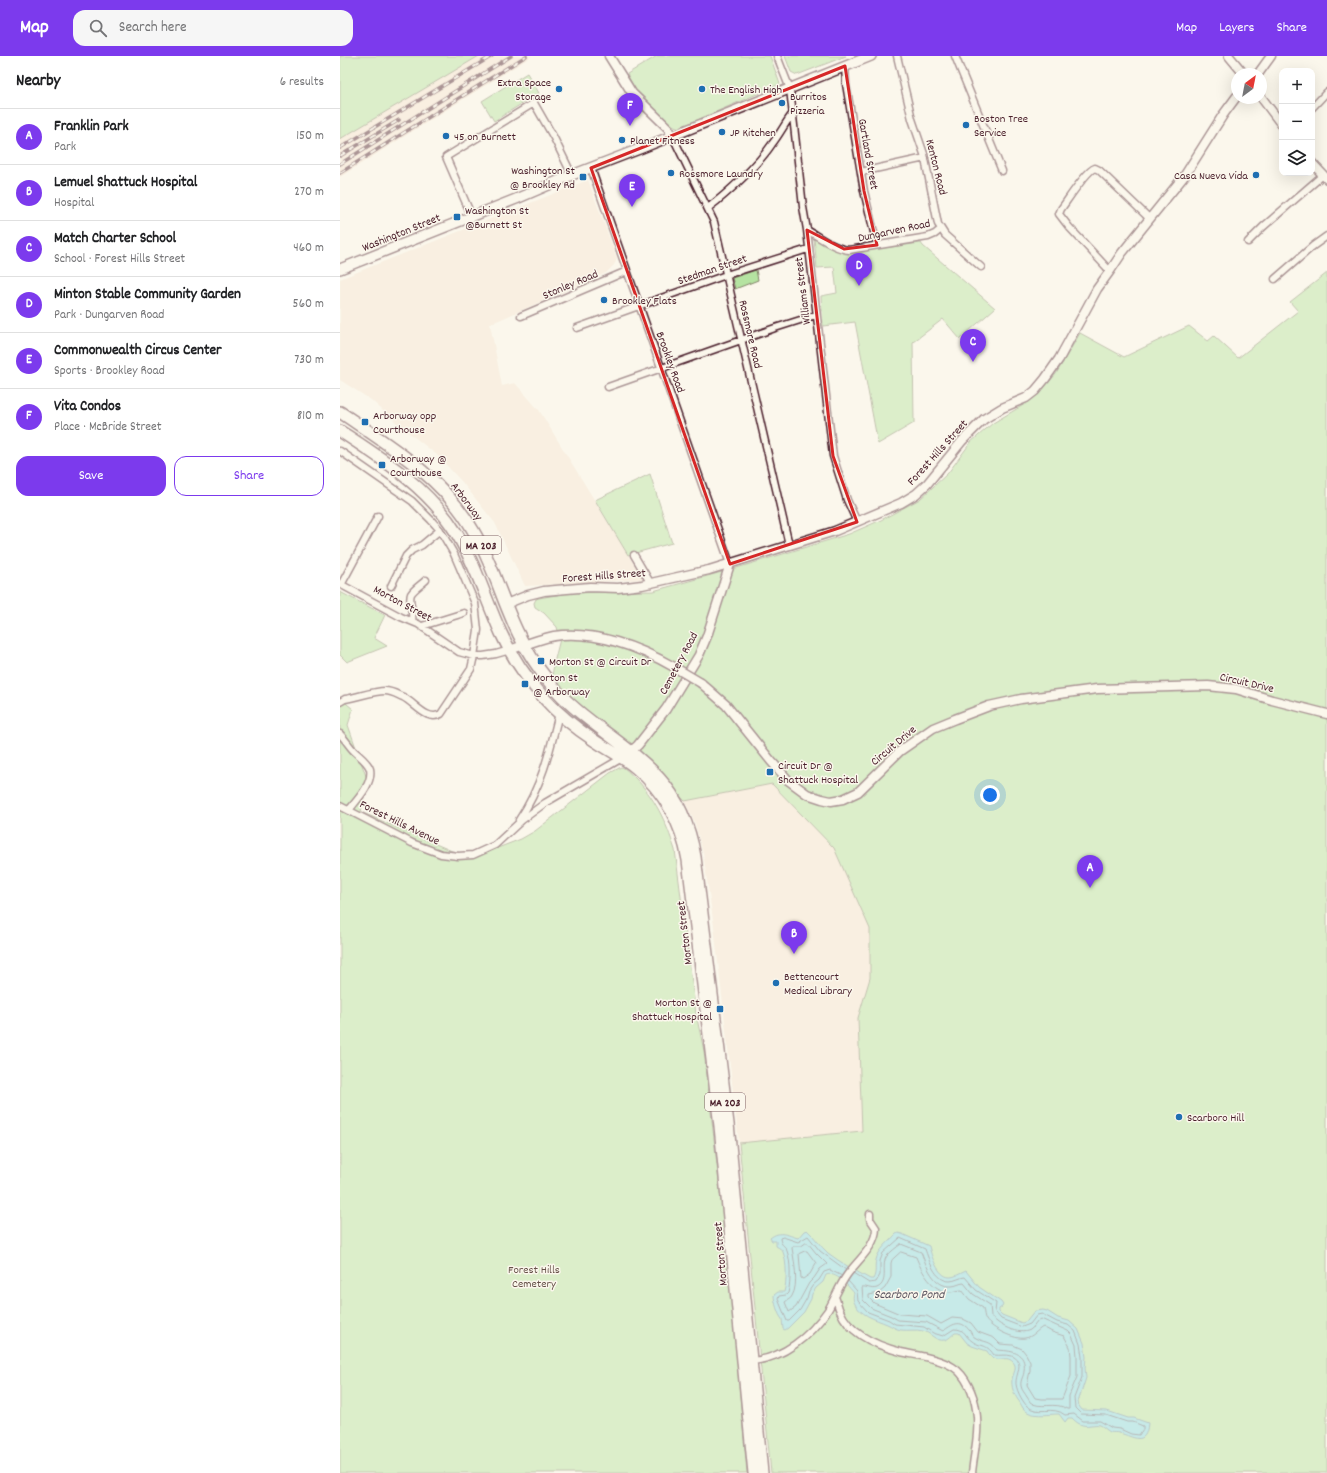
<!DOCTYPE html>
<html lang="en">
<head>
<meta charset="utf-8">
<style>
  body { margin:0; font-family:Dekko,sans-serif; background:#f6f6f6; color:#202124 }
  .controls { position:absolute; right:12px; top:12px; display:grid; overflow:hidden; border-radius:8px; box-shadow:0 4px 16px #0002 }
  .controls button { width:36px; height:36px; display:grid; place-items:center; padding:0; border:0; border-bottom:1px solid #e0e0e0; background:#fff; color:#202124; font:20px sans-serif }
  .compass { position:absolute; left:891px; top:12px; width:36px; height:36px; border-radius:50%; background:#fff; box-shadow:0 4px 16px #0002; rotate:32deg }
  .you { position:absolute; left:650px; top:739px; width:14px; height:14px; margin:-10px; border:3px solid #fff; border-radius:50%; background:#1a73e8; box-shadow:0 0 0 6px #1a73e833 }
  .badge { display:grid; place-items:center; width:26px; height:26px; border-radius:50%; background:#7c3aed; color:#fff; font-size:13px; font-weight:700 }
  .pin { position:absolute; translate:-50% -33px; filter:drop-shadow(0 1px 2px #0008) }
  .pin::after { content:''; position:absolute; top:21px; width:14px; height:12px; background:inherit; clip-path:polygon(0 0,100% 0,50% 100%) }
  .list { margin:0; padding:0; list-style:none }
  h2 { display:flex; justify-content:space-between; align-items:center; height:52px; margin:0; padding:0 16px; font-size:17px }
  h2 small { font-size:13px; font-weight:400; color:#757577 }
  .list li { display:grid; grid-template-columns:26px 1fr auto; gap:12px; align-items:center; box-sizing:border-box; height:56px; padding:0 16px; border-top:1px solid #e0e0e0 }
  .list b { display:block; font-size:15px; white-space:nowrap }
  .list p { margin:0; font-size:13px; white-space:nowrap; color:#757577 }
  .list em { font-size:13px; font-style:normal; color:#757577 }
  .actions { display:flex; gap:8px; padding:12px 16px }
  .actions a { flex:1; padding:9px 0; border:1px solid #7c3aed; border-radius:12px; text-align:center; font-size:14px; color:#7c3aed }
  .actions .main { background:#7c3aed; color:#fff }
  .icon { flex:none; width:22px; height:22px; fill:none; stroke:currentColor; stroke-width:2; stroke-linecap:round; stroke-linejoin:round }
  .map { position:relative; flex:none; width:987px; height:1417px; overflow:hidden }
  header { display:flex; align-items:center; gap:24px; box-sizing:border-box; height:56px; padding:0 20px; background:#7c3aed; color:#fff }
  header strong { font-size:19px }
  nav { display:flex; gap:22px; margin-inline-start:auto; font-size:14px }
  .search { width:280px; height:36px; background:#f6f6f6; display:flex; align-items:center; gap:10px; box-sizing:border-box; padding:0 14px; border-radius:12px; color:#757577; font-size:15px }
  main { display:flex }
  aside { flex:1; background:#fff }
  .map>svg:first-child { display:block }
</style>
</head>
<body>
<header>
<strong>Map</strong>
<div class="search"><svg class="icon" aria-label="search" viewBox="0 0 24 24"><circle cx="10" cy="10" r="6"/><path d="M15 15l6 6"/></svg>Search here</div>
<nav><a>Map</a><a>Layers</a><a>Share</a></nav>
</header>
<main>
<aside>
<h2>Nearby<small>6 results</small></h2>
<ul class="list">
<li><span class="badge">A</span><div><b>Franklin Park</b><p>Park</p></div><em>150 m</em></li>
<li><span class="badge">B</span><div><b>Lemuel Shattuck Hospital</b><p>Hospital</p></div><em>270 m</em></li>
<li><span class="badge">C</span><div><b>Match Charter School</b><p>School · Forest Hills Street</p></div><em>460 m</em></li>
<li><span class="badge">D</span><div><b>Minton Stable Community Garden</b><p>Park · Dungarven Road</p></div><em>560 m</em></li>
<li><span class="badge">E</span><div><b>Commonwealth Circus Center</b><p>Sports · Brookley Road</p></div><em>730 m</em></li>
<li><span class="badge">F</span><div><b>Vita Condos</b><p>Place · McBride Street</p></div><em>810 m</em></li>
</ul>
<div class="actions"><a class="main">Save</a><a>Share</a></div>
</aside>
<div class="map">
<svg width="987" height="1417" viewBox="0 0 987 1417">
  <rect width="100%" height="100%" fill="#fbf7ec"/>
  <filter id="ink" filterUnits="userSpaceOnUse"><feTurbulence type="fractalNoise" baseFrequency=".025" numOctaves="2"/><feDisplacementMap in="SourceGraphic" scale="8" xChannelSelector="R" yChannelSelector="G"/><feConvolveMatrix kernelMatrix="1 2 1 2 8 2 1 2 1" color-interpolation-filters="sRGB"/></filter>
  <g filter="url(#ink)">
    <path fill="#f5e4d2" d="M139,0H192L0,121V83Z
      M248,124L277,203L274,209L266,217L150,268L162,330L175,327L199,354L303,523L185,530L155,467L122,426L97,399L59,369L31,344L0,324V223Z
      M432,728L494,792L530,873V922L518,962L523,1075L399,1087L374,870L363,797L355,767L345,745Z"/>
    <path fill="#b5e3a1" stroke="#808166" d="M0,0H139L0,83Z
      M317,0H430L440,28L339,72L330,68L297,37L287,18Z
      M445,0H506L457,19L451,16Z
      M187,17L199,37L154,65L142,45Z
      M474,182L520,195L581,187L583,190L655,252L620,283L603,263L573,286L574,367L538,388L515,266L483,270L481,240L497,237L494,211L477,212Z
      M416,214L418,224L395,233L392,222Z
      M987,217V1417H431L399,1087L522,1075L518,962L530,922V873L494,792L432,728L345,745L301,700L242,654L216,629L212,620L215,603L220,583L217,571L204,557L195,551L194,547L196,543L199,542L228,537L313,535L400,511L509,478L541,464L580,443L608,417L631,386L653,367L685,348L698,338L716,318L740,277L784,301L849,270L868,285L874,280L898,302L958,255L950,246Z
      M310,418L332,487L288,499L255,444Z
      M0,536L45,559L34,582L47,590L7,606L0,599Z
      M0,642L13,653L8,669L27,723L21,756L112,795L137,800L181,783L195,775L270,717L281,711C286,712 289,717 293,720C315,741 326,766 335,794L356,958L364,995L388,1206L407,1417H0Z"/>
    <path fill="#88d9e2" stroke="#6f8f99" d="M467,1174C475,1181 480,1190 488,1197C501,1207 516,1215 530,1223H533C537,1216 534,1211 536,1204C538,1194 549,1186 556,1178L558,1177L562,1178L589,1190C591,1199 598,1221 610,1221C615,1221 621,1217 626,1215L639,1231L661,1246L663,1249L662,1251L659,1253V1256L662,1259L682,1267L687,1265L695,1255L703,1254L707,1255L718,1262L729,1265L738,1273L744,1287L746,1301L745,1312L746,1322L738,1346L739,1350L742,1354L767,1355L788,1362H794L808,1367C806,1392 793,1380 779,1377C776,1376 773,1377 770,1376C766,1374 763,1370 760,1369C756,1368 754,1369 751,1369C742,1371 737,1367 732,1362H728L725,1366L719,1358C708,1358 690,1362 683,1352C681,1349 680,1346 678,1344C674,1338 671,1331 672,1323C673,1318 678,1311 673,1306C665,1297 656,1311 647,1295L632,1290L627,1287L619,1277H615C612,1279 609,1283 605,1284C595,1286 590,1276 583,1275C576,1273 568,1275 561,1274C555,1273 552,1270 547,1268C535,1263 519,1259 514,1246C513,1243 513,1240 514,1237C508,1230 496,1215 486,1219L483,1226L476,1232L472,1238L471,1243L464,1256L448,1272L445,1274L443,1273L442,1263C438,1259 434,1245 434,1239L438,1236H444C447,1226 447,1206 443,1196C442,1193 439,1192 436,1190V1185H432L430,1182C440,1174 447,1179 458,1182L464,1175Z"/>
    <g fill="none" stroke-linecap="round" stroke-linejoin="round">
      <path stroke="#636974" stroke-width="1" d="M466,1187H468L476,1197L487,1208L480,1213L474,1222L469,1227L456,1251L449,1256L445,1246C447,1244 451,1243 452,1240C459,1229 454,1204 452,1192L453,1190H461Z
        M561,1188L581,1196C586,1209 594,1232 612,1230C616,1230 620,1227 624,1227L633,1238L650,1249L651,1260C657,1269 679,1280 690,1274C695,1271 696,1265 701,1263L728,1275L731,1278L736,1289L737,1300V1321L729,1340V1353H727C716,1345 699,1354 690,1346C690,1346 688,1342 687,1341C685,1337 682,1335 681,1330C680,1324 684,1320 684,1315C687,1295 670,1295 657,1294C650,1284 645,1287 636,1282C633,1281 631,1277 630,1275C620,1262 612,1269 603,1275L586,1266L558,1264L551,1260L531,1252L523,1244L522,1231C526,1230 531,1234 537,1232C550,1226 540,1209 547,1200C550,1196 557,1191 561,1188Z
        M465,1195H467L476,1207L470,1218L463,1223L461,1222L459,1198Z
        M561,1196L576,1201C582,1216 592,1235 610,1236C614,1236 618,1234 622,1234L629,1243L643,1252C644,1256 644,1261 646,1264C652,1273 675,1284 685,1282C693,1281 697,1274 703,1271L712,1276L724,1280L730,1291L731,1300V1320L722,1343H701L695,1342L687,1329L690,1315V1306L686,1298L682,1293L673,1289L660,1288L654,1282L638,1276L631,1267L623,1263L612,1262L601,1268L587,1260L560,1258L534,1247L529,1242V1239L539,1237L545,1232L551,1221V1207L552,1204Z
        M502,1220L490,1214L484,1216L479,1224L473,1229L469,1235L467,1242L460,1254L449,1265H447L438,1243L439,1240L446,1239L448,1237C451,1226 451,1205 447,1195C445,1188 441,1191 440,1182L443,1181L458,1186L468,1180L480,1195L506,1214
        M508,1225L517,1235L518,1245L528,1256L549,1264L555,1268L584,1271L593,1277L603,1280L614,1273C626,1273 624,1280 632,1285C641,1292 645,1286 654,1299C660,1300 666,1298 672,1300C684,1305 677,1316 676,1325C675,1332 682,1345 687,1350C698,1360 713,1349 725,1359L734,1358L743,1365H760L772,1372L780,1373L791,1378L799,1379L803,1373V1370L793,1366H787L766,1359L741,1358L735,1352L734,1342L742,1321V1301L740,1288L735,1275L728,1269L717,1266L702,1258L697,1259L690,1268L682,1271L661,1263L655,1256L656,1247L636,1234L625,1221C621,1221 615,1225 610,1225C595,1225 589,1204 585,1193L560,1182L543,1197L540,1205V1219L536,1226L529,1227L513,1217"/>
      <defs>
        <path id="street" d="M437,0L450,33L463,151L467,174L493,400L507,444L517,466
          M557,0L572,63L584,98L598,168L605,179L641,211
          M615,0L662,115
          M505,10L506,28L524,135L537,189
          M972,52L987,36
          M332,79L374,166L449,489
          M251,112L390,508
          M521,116L585,102
          M368,152C388,137 418,109 432,88C440,78 445,67 453,57
          M132,161L106,101L194,47L214,82L232,119
          M467,174C479,181 495,193 509,194L588,181L595,178L601,173
          M908,186L923,171L983,119
          M770,215L729,171L719,158L721,153C727,145 747,114 755,112L759,114L810,163
          M935,223L973,190L987,180
          M181,260L287,215
          M237,272L386,219L468,193
          M268,331L435,272L476,259
          M0,395L72,445L91,464L100,474L114,498L135,547L138,574L134,600L131,613L101,658C87,666 75,647 63,641C58,639 52,635 45,635C34,635 17,641 5,643L0,646
          M294,499L311,528
          M0,528L61,561L78,568L119,596L134,600H143L156,598L170,594
          M1,529L38,460
          M51,530L66,500L72,494L82,489L100,474
          M72,565C74,557 68,545 71,538C74,533 82,528 86,524
          M82,570L124,557
          M0,678C5,683 9,690 14,695C19,700 28,706 30,713C33,728 17,744 9,754
          M0,750L72,787L101,798L118,800L133,799L155,789L182,764L205,747L282,702
          M179,764C201,732 210,695 219,657
          M495,1241C497,1245 498,1251 500,1255C510,1279 538,1290 561,1296C579,1300 598,1302 613,1311C626,1319 634,1339 636,1353C640,1375 634,1396 632,1417
          M411,1305C443,1303 470,1280 488,1254C495,1242 499,1230 507,1219C517,1205 536,1190 536,1172L530,1163V1158"/>
        <path id="secondary" d="M269,0L292,37L328,72L332,79
          M889,0L904,18
          M918,18L931,0
          M921,41L942,69
          M972,107L987,123
          M166,548L188,539L204,535L250,531L278,532L302,529L369,514L495,475L561,447L576,438L587,428L622,385L644,363L662,352L686,342L695,335L705,323L719,303L757,233L770,215L782,197L845,119L883,59L897,40
          M170,594C184,589 199,583 214,580C254,574 299,591 334,611
          M361,627L386,649L431,705L448,724L467,738L482,743L491,745L503,743L518,736L560,695L593,672L615,663L649,650L681,643L757,633L868,630L896,633L932,644L987,658
          M288,698L298,689L326,653L359,599L367,580L390,508"/>
        <path id="primary" d="M0,213L176,143L232,119L302,92L531,0"/>
        <path id="highway" d="M0,356C50,390 104,422 134,476C153,508 162,545 179,579C187,596 198,612 210,627C241,665 287,686 319,722C339,744 350,772 355,801L388,1068L422,1417
          M0,375C44,404 89,432 117,478C136,509 146,544 161,577C172,601 187,623 204,642C219,659 237,673 255,685C269,694 283,701 296,712C324,735 342,768 348,804L380,1070L414,1417"/>
      </defs>
      <use href="#street" stroke="#4a1f2b" stroke-width="9"/>
      <use href="#secondary" stroke="#4a1f2b" stroke-width="11"/>
      <use href="#primary" stroke="#4a1f2b" stroke-width="12"/>
      <use href="#highway" stroke="#4a1f2b" stroke-width="14"/>
      <use href="#street" stroke="#fbf7ec" stroke-width="6"/>
      <use href="#secondary" stroke="#fbf7ec" stroke-width="8"/>
      <use href="#primary" stroke="#fbf7ec" stroke-width="9"/>
      <use href="#highway" stroke="#fbf7ec" stroke-width="11"/>
      <defs>
        <path id="rail" d="M0,92L152,0
          M0,100L59,64
          M0,108L171,0
          M0,117L186,0"/>
      </defs>
      <use href="#rail" stroke="#4a1f2b" stroke-width="3.5"/>
      <use href="#rail" stroke="#fbf7ec" stroke-width="2" stroke-dasharray="6" stroke-linecap="butt"/>
      <defs>
        <path id="secondary-bridge" d="M334,611L361,627"/>
      </defs>
      <use href="#secondary-bridge" stroke="#4a1f2b" stroke-width="11" stroke-linecap="butt"/>
      <use href="#secondary-bridge" stroke="#fbf7ec" stroke-width="8"/>
    </g>
  </g>
  <path d="M0 0H987V1417H0ZM505,10L524,135L537,189L504,193L467,174L493,400L517,466L390,508L251,112Z" fill="#fbf7ec" fill-opacity=".55" fill-rule="evenodd"/>
  <path fill="none" stroke="#d62828" stroke-width="3" stroke-linejoin="round" d="M505,10L524,135L537,189L504,193L467,174L493,400L517,466L390,508L251,112Z"/>
  <g fill="#1f6fb2" stroke="#fbf7ec" stroke-width="1.5">
    <circle cx="219" cy="33" r="4"/>
    <circle cx="362" cy="33" r="4"/>
    <circle cx="442" cy="47" r="4"/>
    <circle cx="626" cy="69" r="4"/>
    <circle cx="382" cy="76" r="4"/>
    <circle cx="106" cy="80" r="4"/>
    <circle cx="282" cy="84" r="4"/>
    <circle cx="331" cy="117" r="4"/>
    <circle cx="916" cy="119" r="4"/>
    <rect x="239" y="117" width="8" height="8" rx="2"/>
    <rect x="113" y="157" width="8" height="8" rx="2"/>
    <circle cx="264" cy="244" r="4"/>
    <rect x="21" y="362" width="8" height="8" rx="2"/>
    <rect x="38" y="405" width="8" height="8" rx="2"/>
    <rect x="197" y="601" width="8" height="8" rx="2"/>
    <rect x="181" y="624" width="8" height="8" rx="2"/>
    <rect x="426" y="712" width="8" height="8" rx="2"/>
    <circle cx="436" cy="927" r="4"/>
    <rect x="376" y="949" width="8" height="8" rx="2"/>
    <circle cx="839" cy="1061" r="4"/>
  </g>
  <g text-anchor="middle" stroke-width="3" stroke-linejoin="round" paint-order="stroke">
    <g fill="#fbf7ec" stroke="#7f6065" stroke-width="1">
      <rect x="121" y="480" width="40" height="18" rx="3"/>
      <rect x="365" y="1037" width="40" height="18" rx="3"/>
    </g>
    <g font-size="11" font-weight="bold" fill="#4a1f2b">
      <text x="141" y="493">MA 203</text>
      <text x="385" y="1050">MA 203</text>
    </g>
    <g font-size="12" fill="#4a1f2b" stroke="#fbf7ec" text-anchor="start">
      <text x="211" y="30" text-anchor="end">Extra Space<tspan x="211" dy="14">Storage</tspan></text>
      <text x="370" y="37">The English High</text>
      <text x="450" y="44">Burritos<tspan x="450" dy="14">Pizzeria</tspan></text>
      <text x="634" y="66">Boston Tree<tspan x="634" dy="14">Service</tspan></text>
      <text x="390" y="80">JP Kitchen</text>
      <text x="114" y="84">45 on Burnett</text>
      <text x="290" y="88">Planet Fitness</text>
      <text x="235" y="118" text-anchor="end">Washington St<tspan x="235" dy="14">@ Brookley Rd</tspan></text>
      <text x="339" y="121">Rossmore Laundry</text>
      <text x="908" y="123" text-anchor="end">Casa Nueva Vida</text>
      <text x="125" y="158">Washington St<tspan x="125" dy="14">@Burnett St</tspan></text>
      <text x="272" y="248">Brookley Flats</text>
      <text x="33" y="363">Arborway opp<tspan x="33" dy="14">Courthouse</tspan></text>
      <text x="50" y="406">Arborway @<tspan x="50" dy="14">Courthouse</tspan></text>
      <text x="209" y="609">Morton St @ Circuit Dr</text>
      <text x="193" y="625">Morton St<tspan x="193" dy="14">@ Arborway</tspan></text>
      <text x="438" y="713">Circuit Dr @<tspan x="438" dy="14">Shattuck Hospital</tspan></text>
      <text x="444" y="924">Bettencourt<tspan x="444" dy="14">Medical Library</tspan></text>
      <text x="372" y="950" text-anchor="end">Morton St @<tspan x="372" dy="14">Shattuck Hospital</tspan></text>
      <text x="847" y="1065">Scarboro Hill</text>
    </g>
    <g font-size="12" fill="#4a1f2b" stroke="#fbf7ec">
      <text transform="translate(529 98) rotate(80)" y="4">Gartland Street</text>
      <text transform="translate(597 111) rotate(76)" y="4">Kenton Road</text>
      <text transform="translate(554 174) rotate(-12)" y="4">Dungarven Road</text>
      <text transform="translate(61 176) rotate(-22)" y="4">Washington Street</text>
      <text transform="translate(372 213) rotate(-19)" y="4">Stedman Street</text>
      <text transform="translate(230 228) rotate(-23)" y="4">Stonley Road</text>
      <text transform="translate(462 235) rotate(-97)" y="4">Williams Street</text>
      <text transform="translate(411 278) rotate(77)" y="4">Rossmore Road</text>
      <text transform="translate(331 306) rotate(70)" y="4">Brookley Road</text>
      <text transform="translate(597 396) rotate(-48)" y="4">Forest Hills Street</text>
      <text transform="translate(127 445) rotate(53)" y="4">Arborway</text>
      <text transform="translate(264 519) rotate(-4)" y="4">Forest Hills Street</text>
      <text transform="translate(63 547) rotate(28)" y="4">Morton Street</text>
      <text transform="translate(338 607) rotate(-62)" y="4">Cemetery Road</text>
      <text transform="translate(907 626) rotate(13)" y="4">Circuit Drive</text>
      <text transform="translate(553 689) rotate(-40)" y="4">Circuit Drive</text>
      <text transform="translate(60 766) rotate(26)" y="4">Forest Hills Avenue</text>
      <text transform="translate(344 877) rotate(-97)" y="4">Morton Street</text>
      <text transform="translate(380 1198) rotate(-95)" y="4">Morton Street</text>
    </g>
    <g font-size="12" fill="#655048" stroke="#fbf7ec">
      <text x="194" y="1217">Forest Hills<tspan x="194" dy="14">Cemetery</tspan></text>
    </g>
    <g font-size="13" font-style="italic" fill="#5d5762" stroke="#fbf7ec">
      <text x="569" y="1242">Scarboro Pond</text>
    </g>
  </g>
</svg>
<div class="controls">
<button>+</button>
<button>−</button>
<button><svg class="icon" aria-label="layers" viewBox="0 0 24 24"><path d="M12 4l9 5-9 5-9-5zM3 14l9 5 9-5"/></svg></button>
</div>
<svg class="compass" viewBox="-18 -18 36 36"><path d="M0-13l5 13h-10z" fill="#e53935"/><path d="M0 13l5-13h-10z" fill="#757577"/></svg>
<div class="you"></div>
<div class="pin badge" style="left:750px;top:832px">A</div>
<div class="pin badge" style="left:454px;top:898px">B</div>
<div class="pin badge" style="left:633px;top:306px">C</div>
<div class="pin badge" style="left:519px;top:230px">D</div>
<div class="pin badge" style="left:292px;top:151px">E</div>
<div class="pin badge" style="left:290px;top:70px">F</div>
</div>
</main>
</body>
</html>
